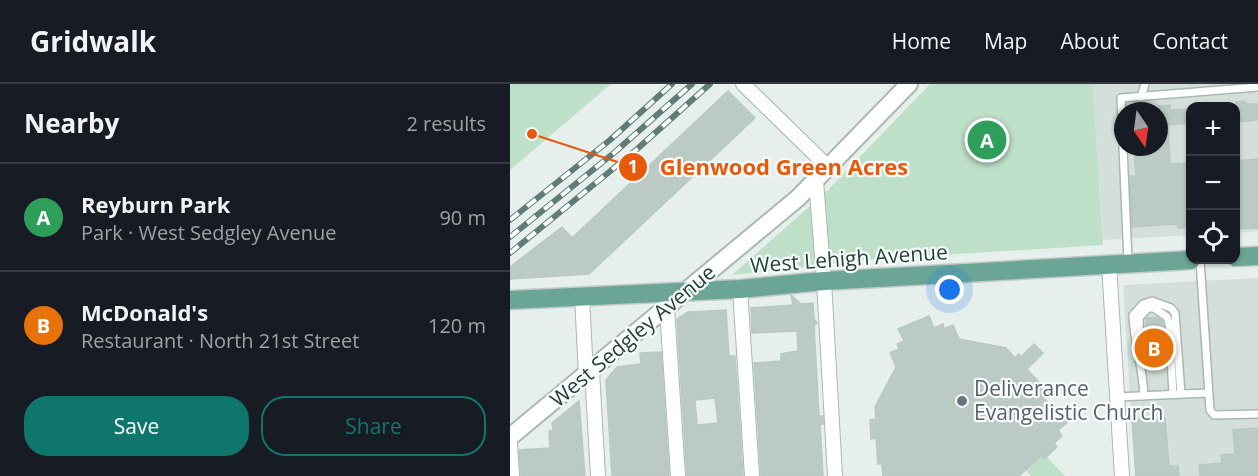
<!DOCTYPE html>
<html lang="en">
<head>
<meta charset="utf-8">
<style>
  body { margin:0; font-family:"Open Sans",sans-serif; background:#242831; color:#f1f3f6 }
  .controls { position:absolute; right:18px; top:18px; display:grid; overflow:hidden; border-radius:12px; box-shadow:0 2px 4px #0004 }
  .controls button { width:54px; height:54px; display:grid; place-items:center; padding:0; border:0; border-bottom:2px solid #363941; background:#171b24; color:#f1f3f6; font:30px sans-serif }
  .compass { position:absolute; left:604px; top:18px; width:54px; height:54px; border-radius:50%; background:#171b24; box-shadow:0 2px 4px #0004; rotate:167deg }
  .you { position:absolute; left:440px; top:206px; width:21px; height:21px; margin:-15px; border:4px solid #fff; border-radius:50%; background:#1a73e8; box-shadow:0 0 0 9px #1a73e833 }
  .badge { display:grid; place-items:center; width:39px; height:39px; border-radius:50%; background:#0f766e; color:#fff; font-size:20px; font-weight:700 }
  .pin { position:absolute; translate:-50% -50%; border:3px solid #fff; box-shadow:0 2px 6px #0006 }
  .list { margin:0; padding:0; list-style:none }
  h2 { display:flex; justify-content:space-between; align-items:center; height:78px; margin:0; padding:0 24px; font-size:26px }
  h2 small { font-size:20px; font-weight:400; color:#9ea1a6 }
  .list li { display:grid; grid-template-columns:39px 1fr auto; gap:18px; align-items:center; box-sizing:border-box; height:108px; padding:0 24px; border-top:2px solid #363941 }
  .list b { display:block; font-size:22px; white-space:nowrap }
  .list p { margin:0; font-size:20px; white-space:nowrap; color:#9ea1a6 }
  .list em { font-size:20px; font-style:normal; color:#9ea1a6 }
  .actions { display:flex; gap:12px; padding:18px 24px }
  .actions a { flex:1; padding:14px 0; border:2px solid #0f766e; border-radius:24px; text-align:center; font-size:21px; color:#0f766e }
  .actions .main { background:#0f766e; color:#fff }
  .icon { flex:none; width:33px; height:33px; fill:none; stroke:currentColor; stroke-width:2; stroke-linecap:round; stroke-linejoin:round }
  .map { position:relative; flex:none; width:748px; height:392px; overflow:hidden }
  header { display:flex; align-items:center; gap:36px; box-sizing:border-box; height:84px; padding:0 30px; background:#171b24; border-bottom:2px solid #363941 }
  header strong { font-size:28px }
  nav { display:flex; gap:33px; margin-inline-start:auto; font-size:21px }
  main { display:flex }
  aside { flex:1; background:#171b24 }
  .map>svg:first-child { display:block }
</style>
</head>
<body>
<header>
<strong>Gridwalk</strong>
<nav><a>Home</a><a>Map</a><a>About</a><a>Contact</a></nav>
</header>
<main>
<aside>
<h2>Nearby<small>2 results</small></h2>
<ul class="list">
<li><span class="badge" style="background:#2e9e5b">A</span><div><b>Reyburn Park</b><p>Park · West Sedgley Avenue</p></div><em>90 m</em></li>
<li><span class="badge" style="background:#e8710a">B</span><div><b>McDonald's</b><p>Restaurant · North 21st Street</p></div><em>120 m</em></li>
</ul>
<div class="actions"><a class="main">Save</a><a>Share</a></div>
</aside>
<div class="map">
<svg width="748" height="392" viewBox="0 0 748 392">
  <rect width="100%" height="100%" fill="#e6efeb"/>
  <path fill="#d4dfda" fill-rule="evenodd" d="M588,0H748V147L726,149V22H680V151L593,156L583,5ZM613,27H649V63H613Z
    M748,194V392H625L613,201Z"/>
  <path fill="#bfe0c8" d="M0,0H101L0,86Z
    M420,0H588L583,5L593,161L367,175L222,191L318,106Z
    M532,371L535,374L537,373L555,392H521L511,381Z"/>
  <path fill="#bbcac4" stroke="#b8c9c2" stroke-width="1.5" fill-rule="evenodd" d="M218,7L245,34L79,190L0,195V183L52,143L62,154Z
    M735,17V20H748V36L726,38V18Z
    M660,21V26L681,25V39L658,41L660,80L681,79V143L668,144V140L622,143L620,92H626L624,63H649V22Z
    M748,75V144L726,145V77Z
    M281,211L291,220L303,219L304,235L307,239L304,242L309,332H313V340H310L313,392H251L244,279L271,277V270L288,267L287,247L242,249L241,224L283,221Z
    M216,226L219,272H225L233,392H177L167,235L178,228ZM205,314L208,339L187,341L185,316Z
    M419,232L424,244L433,240L434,245L443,241L449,255L496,264L505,274L509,270L511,273L524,260L533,269L517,285L537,307L531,311L557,339L548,346L552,352L544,359L547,363L535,374L532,371L509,392H373L372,380H368L366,354L361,355L360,336L366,335L365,323L386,283L380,269L389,265L387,260L394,257L388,245Z
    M636,234H648L652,237L656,283L637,285Z
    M151,268L159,392H102L96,296L107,283L131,280L130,269Z
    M69,317L75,392H11L9,366L40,364L39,347L43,346L42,339Z
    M655,334L659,382H668L669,392H626L622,336Z
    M748,344V392H690L689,381L712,379L711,371L725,370L723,346Z"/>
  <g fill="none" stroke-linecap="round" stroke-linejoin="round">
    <defs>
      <path id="service" d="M631,13L635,0
        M613,57L611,14L748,3
        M613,63L618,177
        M690,176L700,326L704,331L748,330
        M630,271L629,234L638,224H644L657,233L659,239L663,310
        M634,312C633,283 624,260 623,231L633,220L642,217L661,224L665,229L671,310
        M607,313L696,309"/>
      <path id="minor" d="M233,0L318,83
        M306,97L314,197L325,392
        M599,180L612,392
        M230,205L242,392
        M72,212L76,292
        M157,225L168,392
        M82,287L88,392
        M0,360L2,392"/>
      <path id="tertiary" d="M0,353L288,114L399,0"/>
      <path id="primary" d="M726,173L748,172
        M0,216L230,205L314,197L681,176"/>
    </defs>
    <use href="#service" stroke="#a8b8b2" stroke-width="10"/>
    <use href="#minor" stroke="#a8b8b2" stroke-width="16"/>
    <use href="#tertiary" stroke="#a8b8b2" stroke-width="20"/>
    <use href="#primary" stroke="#c2cac8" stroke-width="21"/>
    <use href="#service" stroke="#fff" stroke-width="7"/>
    <use href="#minor" stroke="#fff" stroke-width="14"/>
    <use href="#tertiary" stroke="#fff" stroke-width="16"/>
    <use href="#primary" stroke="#6aa596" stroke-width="18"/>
    <defs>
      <path id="rail" d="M0,136L100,56L162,0
        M0,153L105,68L182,0
        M0,169L126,66L200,0"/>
    </defs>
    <use href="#rail" stroke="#5f7d75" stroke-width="6"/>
    <use href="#rail" stroke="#f7fbf9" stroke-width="4" stroke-dasharray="11" stroke-linecap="butt"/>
  </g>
  <circle fill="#6b7280" stroke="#f7fbf9" stroke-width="2" cx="452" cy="317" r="6"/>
  <g text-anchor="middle" stroke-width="4.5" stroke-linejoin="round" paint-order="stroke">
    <g font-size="21" fill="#24423a" stroke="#f7fbf9">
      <text transform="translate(339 175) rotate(-4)" y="7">West Lehigh Avenue</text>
      <text transform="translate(123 252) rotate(-40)" y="7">West Sedgley Avenue</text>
    </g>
    <g font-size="21" fill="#5b616d" stroke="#f7fbf9" text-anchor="start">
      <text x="464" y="312">Deliverance<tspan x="464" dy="24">Evangelistic Church</tspan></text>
    </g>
  </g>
  <path fill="none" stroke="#e8590c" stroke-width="2" d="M22 50L123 83"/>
  <g fill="#e8590c" stroke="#f7fbf9" stroke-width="2">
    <circle cx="22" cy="50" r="6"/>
    <circle cx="123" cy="83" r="15"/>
  </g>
  <g font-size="18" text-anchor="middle" font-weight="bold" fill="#fff">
    <text x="123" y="89">1</text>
  </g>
  <g font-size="22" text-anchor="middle" font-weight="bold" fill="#e8590c" stroke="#f7fbf9" stroke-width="4.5" stroke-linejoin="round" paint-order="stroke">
    <text x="274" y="91">Glenwood Green Acres</text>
  </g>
</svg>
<div class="controls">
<button>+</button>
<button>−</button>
<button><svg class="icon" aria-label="locate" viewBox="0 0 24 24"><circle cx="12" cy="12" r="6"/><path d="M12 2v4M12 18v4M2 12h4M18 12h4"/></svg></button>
</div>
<svg class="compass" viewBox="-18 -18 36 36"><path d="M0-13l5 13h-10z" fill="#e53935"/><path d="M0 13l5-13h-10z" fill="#9ea1a6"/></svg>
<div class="you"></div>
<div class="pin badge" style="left:477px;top:56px;background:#2e9e5b">A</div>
<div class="pin badge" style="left:644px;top:264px;background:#e8710a">B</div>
</div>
</main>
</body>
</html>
